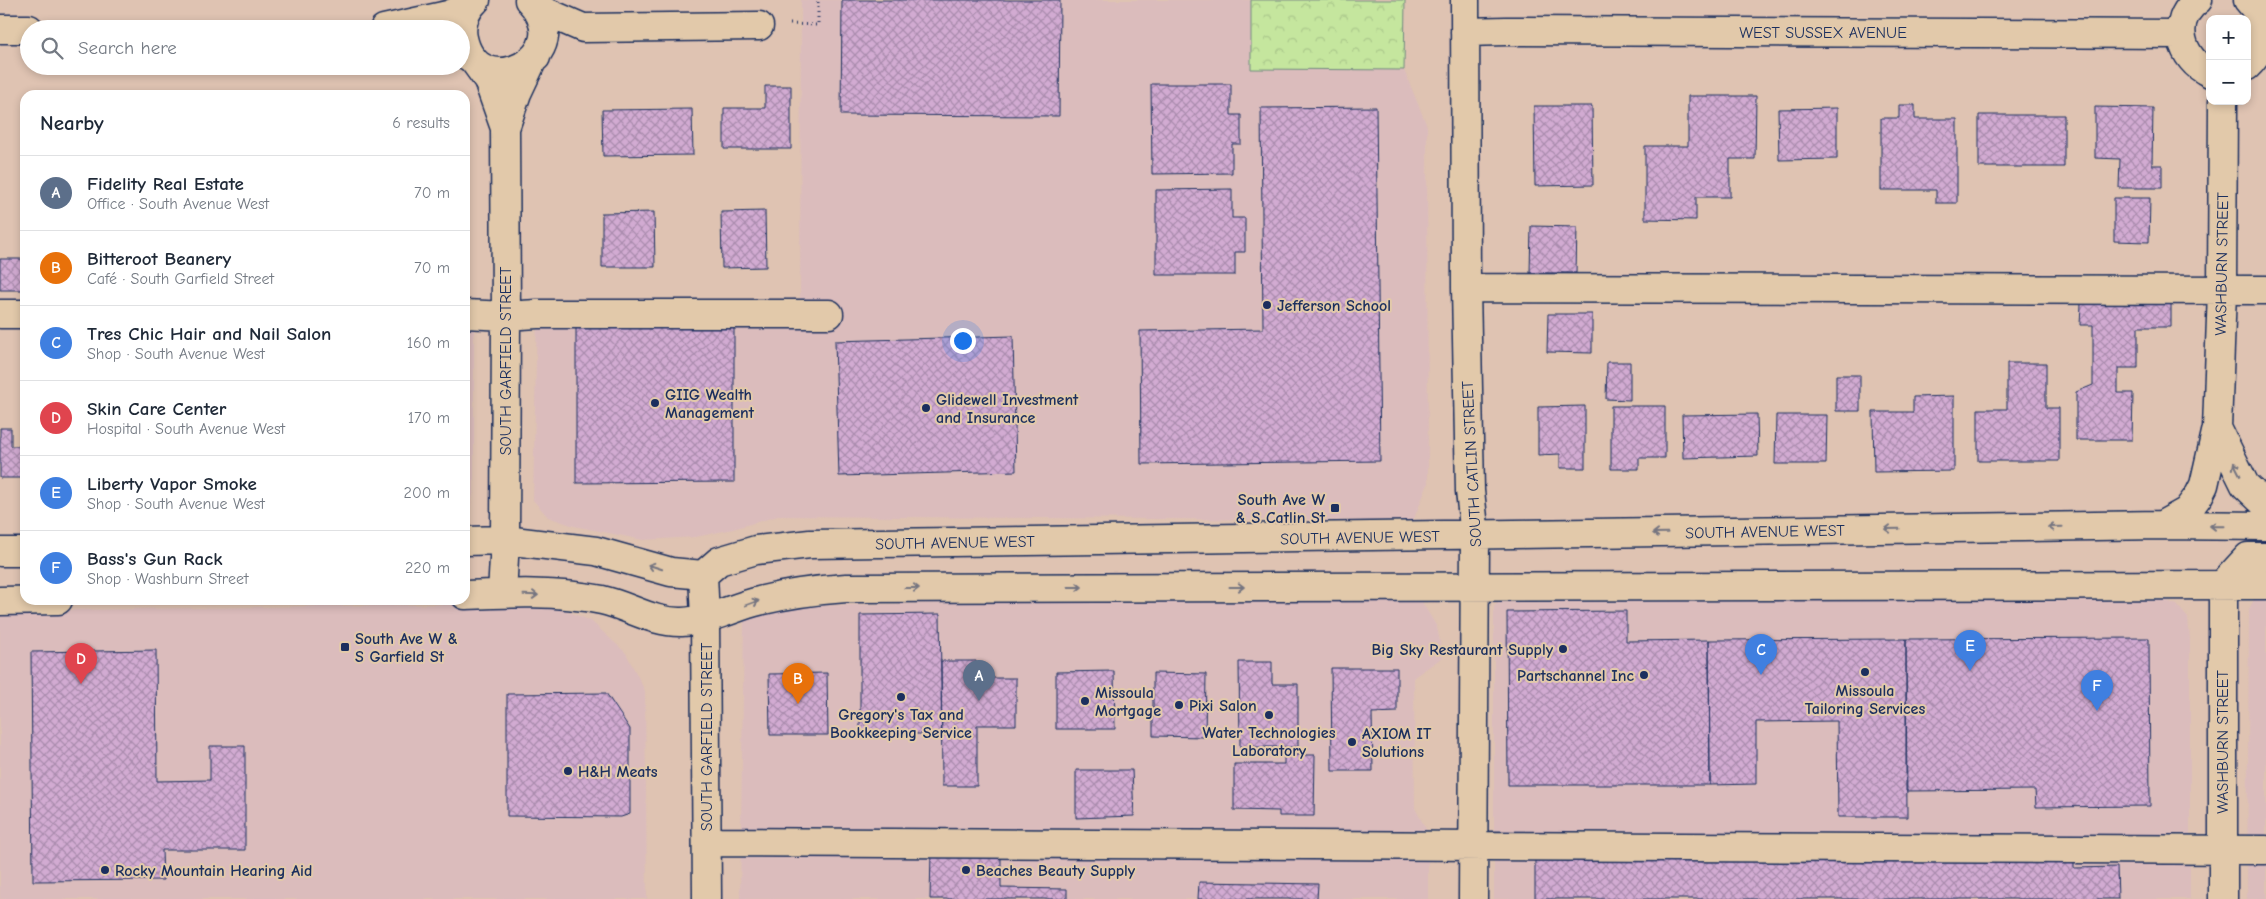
<!DOCTYPE html>
<html lang="en">
<head>
<meta charset="utf-8">
<style>
  body { margin:0; font-family:"Comic Neue",sans-serif; background:#f2f2f3; color:#1f2937 }
  .controls { position:absolute; right:15px; top:15px; display:grid; overflow:hidden; border-radius:10px; box-shadow:0 2px 8px #0003 }
  .controls button { width:45px; height:45px; display:grid; place-items:center; padding:0; border:0; border-bottom:1px solid #e0e1e3; background:#fff; color:#1f2937; font:25px sans-serif }
  .you { position:absolute; left:962px; top:340px; width:18px; height:18px; margin:-12px; border:4px solid #fff; border-radius:50%; background:#1a73e8; box-shadow:0 0 0 8px #1a73e833 }
  .badge { display:grid; place-items:center; width:32px; height:32px; border-radius:50%; background:#1b2f5e; color:#fff; font-size:16px; font-weight:700 }
  .pin { position:absolute; translate:-50% -41px; filter:drop-shadow(0 1px 2px #0008) }
  .pin::after { content:''; position:absolute; top:26px; width:18px; height:15px; background:inherit; clip-path:polygon(0 0,100% 0,50% 100%) }
  .list { margin:0; padding:0; list-style:none }
  h2 { display:flex; justify-content:space-between; align-items:center; height:65px; margin:0; padding:0 20px; font-size:21px }
  h2 small { font-size:16px; font-weight:400; color:#747a83 }
  .list li { display:grid; grid-template-columns:32px 1fr auto; gap:15px; align-items:center; box-sizing:border-box; height:75px; padding:0 20px; border-top:1px solid #e0e1e3 }
  .list b { display:block; font-size:19px; white-space:nowrap }
  .list p { margin:0; font-size:16px; white-space:nowrap; color:#747a83 }
  .list em { font-size:16px; font-style:normal; color:#747a83 }
  .icon { flex:none; width:28px; height:28px; fill:none; stroke:currentColor; stroke-width:2; stroke-linecap:round; stroke-linejoin:round }
  .map { position:relative; flex:none; width:2266px; height:899px; overflow:hidden }
  .search { position:absolute; background:#fff; box-shadow:0 2px 8px #0003; left:20px; top:20px; width:450px; height:55px; display:flex; align-items:center; gap:12px; box-sizing:border-box; padding:0 18px; border-radius:28px; color:#747a83; font-size:19px }
  .panel { position:absolute; background:#fff; box-shadow:0 2px 8px #0003; left:20px; top:90px; width:450px; height:515px; border-radius:15px }
  .map>svg:first-child { display:block }
</style>
</head>
<body>
<div class="map">
<svg width="2266" height="899" viewBox="0 0 2266 899">
  <defs>
    <pattern id="park-crowns" width="20" height="18" patternUnits="userSpaceOnUse" patternTransform="scale(1.25)"><rect width="20" height="18" fill="#c5e69e"/><path d="M2 6a3 3 0 1 1 6 0M12 15a3 3 0 1 1 6 0" fill="none" stroke="#a9c68a"/></pattern>
    <pattern id="building-cross-hatch" width="8" height="8" patternUnits="userSpaceOnUse" patternTransform="scale(1.25)"><rect width="8" height="8" fill="#d2abd2"/><path d="M0 0l8 8M0 8l8-8" fill="none" stroke="#aa8cae"/></pattern>
  </defs>
  <rect width="100%" height="100%" fill="#dfc3b2"/>
  <filter id="ink" filterUnits="userSpaceOnUse"><feTurbulence type="fractalNoise" baseFrequency=".02" numOctaves="2"/><feDisplacementMap in="SourceGraphic" scale="10" xChannelSelector="R" yChannelSelector="G"/><feConvolveMatrix kernelMatrix="1 2 1 2 8 2 1 2 1" color-interpolation-filters="sRGB"/></filter>
  <g filter="url(#ink)">
    <path fill="#dbbcbc" d="M801,0H1405L1404,70L1427,126L1428,484L1413,521L778,516L733,529L696,537L643,540L574,526L548,517L533,500L537,314H800Z
      M465,314H474V490L470,508L465,512Z
      M2266,593V899H2247L2249,609L2255,598Z
      M1411,596L1422,602L1437,627L1443,657L1414,677L1415,808L1428,833V899H740L744,620L759,607L1249,597Z
      M1507,597L2162,599L2177,605L2188,618L2190,639V899H1494V606Z
      M525,603L553,605L591,621L626,653L645,691L647,899H0V611Z"/>
    <path fill="url(#park-crowns)" stroke="#708a7e" d="M1251,0H1405L1404,70L1251,69Z"/>
    <path fill="url(#building-cross-hatch)" stroke="#1b2f5e" d="M842,0H1060L1059,116L841,115Z
      M1151,84H1231V115H1241V144H1232V173L1152,174Z
      M765,86H791V149H724V108H765Z
      M1688,96H1756L1755,159H1730V197H1696V220L1645,219V146H1688Z
      M1899,105H1915V119H1957V203H1936V190H1881V118H1899Z
      M1534,106H1592L1593,185L1535,186Z
      M1376,107L1380,461L1141,464L1140,331L1263,329L1261,108Z
      M2095,107L2153,108L2152,165H2162V188H2119L2120,159L2095,158Z
      M1837,108V159L1779,160L1778,109Z
      M692,109L693,155L603,156L602,110Z
      M1979,115H2064V167H1979Z
      M1232,189V218H1245V252H1235V275H1156V190Z
      M2114,198H2150L2149,242L2114,241Z
      M765,211L766,267L722,268L721,212Z
      M654,212L655,267H602V213Z
      M1531,226L1577,227L1576,273H1530Z
      M0,259H25V290H0Z
      M2081,304H2171V327H2138V368H2118V393H2133L2132,440H2076V392L2093,385V325H2080Z
      M1548,314H1592V353L1547,352Z
      M734,323V482L576,483V325Z
      M1013,336L1016,471L839,476L835,341Z
      M1607,362H1630V400L1606,399Z
      M2007,363H2046V408H2059V461H1978V409H2007Z
      M1836,375H1860V411H1836Z
      M1954,396V471L1874,472L1873,412H1913V397Z
      M1585,406V468H1560V454L1538,455V407Z
      M1611,406H1665V458H1639V469H1611Z
      M1757,414L1758,456L1683,458L1682,415Z
      M1776,415H1827L1826,464H1775Z
      M0,428H11V446H22L23,478H0Z
      M1626,611V641L1709,640L1710,785H1508L1507,612Z
      M940,614L942,734H860V615Z
      M2149,638L2150,806L2036,807L2035,790L1906,791V639Z
      M1906,639L1907,817H1838L1837,721L1756,722V784L1710,785L1709,640Z
      M156,650L157,781L210,780V746H245V850H162L163,880L33,881L31,652Z
      M941,661H976V678H1016V725H977V786H942Z
      M1239,662H1272V684H1298V747H1240Z
      M1331,668H1397V712L1372,713L1373,771H1332Z
      M1114,671L1115,729H1056V672Z
      M827,673L828,735H770L769,674Z
      M1153,673L1206,674L1205,737L1153,736Z
      M606,693L630,729V814L621,817L507,816V694Z
      M1284,755H1315L1314,816H1279V811L1234,810V764H1284Z
      M1076,770H1132L1134,816L1076,818Z
      M2074,850V868L2117,867L2118,899H1535V852Z
      M931,852H1001V888L1067,889V899H930Z
      M1199,882L1318,884L1317,899H1198Z"/>
    <g fill="none" stroke-linecap="round" stroke-linejoin="round">
      <defs>
        <path id="minor" d="M476,0C466,9 460,24 463,38C478,109 583,55 529,0
          M1465,0L1466,288L1470,491L1475,536L1473,899
          M2198,0C2169,21 2181,60 2210,73
          M537,8L583,28L759,26
          M0,29H29
          M384,29L448,15L469,6
          M1465,32L1506,31L2181,34
          M461,53L472,58L488,80L505,128L506,316L505,540L502,594
          M2247,66C2266,49 2266,18 2248,0
          M505,128L517,93L533,59L536,57
          M1466,288L2266,290
          M0,314H25
          M465,314L506,316L537,314H829
          M2217,428L2245,485L2266,505
          M2162,525L2187,511L2199,495L2204,485L2217,428L2222,291L2223,101
          M465,541L505,540L596,551L671,572L703,575L719,561L756,550L810,544L2162,525L2266,526
          M0,552H25
          M703,575L705,618L707,899
          M2223,584L2248,557H2266
          M465,595C510,593 557,591 602,600C629,606 653,623 682,622C709,621 734,607 759,601C787,594 817,590 846,588L2266,585
          M0,601L58,600
          M707,842L2266,850
          M2223,899V584"/>
      </defs>
      <use href="#minor" stroke="#1b2f5e" stroke-width="31"/>
      <path stroke="#1b2f5e" stroke-width="3" stroke-dasharray="1 4" stroke-linecap="butt" d="M790,24L818,25V0"/>
      <use href="#minor" stroke="#e2c9aa" stroke-width="28"/>
    </g>
    <defs><path id="oneway-shaft" d="M-6 0H5M1.5-3L5.5 0L1.5 3" fill="none" stroke-width="1.6" stroke-linecap="round" stroke-linejoin="round" transform="scale(1.25)"/></defs>
    <g stroke="#757480">
      <use href="#oneway-shaft" transform="translate(2237 469) rotate(-117)"/>
      <use href="#oneway-shaft" transform="translate(2217 526) rotate(-179)"/>
      <use href="#oneway-shaft" transform="translate(2055 527) rotate(179)"/>
      <use href="#oneway-shaft" transform="translate(1892 529) rotate(179)"/>
      <use href="#oneway-shaft" transform="translate(1660 533) rotate(179)"/>
      <use href="#oneway-shaft" transform="translate(655 567) rotate(-162)"/>
      <use href="#oneway-shaft" transform="translate(1075 587)"/>
      <use href="#oneway-shaft" transform="translate(1237 587)"/>
      <use href="#oneway-shaft" transform="translate(912 588)"/>
      <use href="#oneway-shaft" transform="translate(531 595) rotate(2)"/>
      <use href="#oneway-shaft" transform="translate(752 603) rotate(-20)"/>
    </g>
  </g>
  <g fill="#1b2f5e" stroke="#e2c9aa" stroke-width="2">
    <circle cx="1267" cy="305" r="5"/>
    <circle cx="655" cy="403" r="5"/>
    <circle cx="926" cy="408" r="5"/>
    <rect x="1330" y="503" width="10" height="10" rx="2.5"/>
    <rect x="340" y="642" width="10" height="10" rx="2.5"/>
    <circle cx="1563" cy="649" r="5"/>
    <circle cx="1865" cy="672" r="5"/>
    <circle cx="1644" cy="675" r="5"/>
    <circle cx="901" cy="697" r="5"/>
    <circle cx="1085" cy="701" r="5"/>
    <circle cx="1179" cy="705" r="5"/>
    <circle cx="1269" cy="715" r="5"/>
    <circle cx="1352" cy="742" r="5"/>
    <circle cx="568" cy="771" r="5"/>
    <circle cx="105" cy="870" r="5"/>
    <circle cx="966" cy="870" r="5"/>
  </g>
  <g text-anchor="middle" stroke-width="4" stroke-linejoin="round" paint-order="stroke">
    <g font-size="16" fill="#1b2f5e" stroke="#e2c9aa">
      <text x="1823" y="38">WEST SUSSEX AVENUE</text>
      <text transform="translate(2221 264) rotate(-89)" y="6">WASHBURN STREET</text>
      <text transform="translate(505 361) rotate(-90)" y="6">SOUTH GARFIELD STREET</text>
      <text transform="translate(1471 464) rotate(-93)" y="6">SOUTH CATLIN STREET</text>
      <text transform="translate(1765 531) rotate(-1)" y="6">SOUTH AVENUE WEST</text>
      <text transform="translate(1360 537) rotate(-1)" y="6">SOUTH AVENUE WEST</text>
      <text transform="translate(955 542) rotate(-1)" y="6">SOUTH AVENUE WEST</text>
      <text transform="translate(706 737) rotate(-90)" y="6">SOUTH GARFIELD STREET</text>
      <text transform="translate(2222 742) rotate(-90)" y="6">WASHBURN STREET</text>
    </g>
    <g font-size="16" font-weight="bold" fill="#1b2f5e" stroke="#e2c9aa" text-anchor="start">
      <text x="1277" y="311">Jefferson School</text>
      <text x="665" y="400">GIIG Wealth<tspan x="665" dy="18">Management</tspan></text>
      <text x="936" y="405">Glidewell Investment<tspan x="936" dy="18">and Insurance</tspan></text>
      <text x="1325" y="505" text-anchor="end">South Ave W<tspan x="1325" dy="18">&amp; S Catlin St</tspan></text>
      <text x="355" y="644">South Ave W &amp;<tspan x="355" dy="18">S Garfield St</tspan></text>
      <text x="1553" y="655" text-anchor="end">Big Sky Restaurant Supply</text>
      <text x="1634" y="681" text-anchor="end">Partschannel Inc</text>
      <text x="1865" y="696" text-anchor="middle">Missoula<tspan x="1865" dy="18">Tailoring Services</tspan></text>
      <text x="1095" y="698">Missoula<tspan x="1095" dy="18">Mortgage</tspan></text>
      <text x="1189" y="711">Pixi Salon</text>
      <text x="901" y="720" text-anchor="middle">Gregory's Tax and<tspan x="901" dy="18">Bookkeeping Service</tspan></text>
      <text x="1269" y="738" text-anchor="middle">Water Technologies<tspan x="1269" dy="18">Laboratory</tspan></text>
      <text x="1362" y="739">AXIOM IT<tspan x="1362" dy="18">Solutions</tspan></text>
      <text x="578" y="777">H&amp;H Meats</text>
      <text x="115" y="876">Rocky Mountain Hearing Aid</text>
      <text x="976" y="876">Beaches Beauty Supply</text>
    </g>
  </g>
</svg>
<div class="controls">
<button>+</button>
<button>−</button>
</div>
<div class="you"></div>
<div class="pin badge" style="left:979px;top:701px;background:#5c6f8a">A</div>
<div class="pin badge" style="left:798px;top:704px;background:#e8710a">B</div>
<div class="pin badge" style="left:1761px;top:675px;background:#3f7fe0">C</div>
<div class="pin badge" style="left:81px;top:684px;background:#e0444e">D</div>
<div class="pin badge" style="left:1970px;top:671px;background:#3f7fe0">E</div>
<div class="pin badge" style="left:2097px;top:711px;background:#3f7fe0">F</div>
<div class="search"><svg class="icon" aria-label="search" viewBox="0 0 24 24"><circle cx="10" cy="10" r="6"/><path d="M15 15l6 6"/></svg>Search here</div>
<section class="panel">
<h2>Nearby<small>6 results</small></h2>
<ul class="list">
<li><span class="badge" style="background:#5c6f8a">A</span><div><b>Fidelity Real Estate</b><p>Office · South Avenue West</p></div><em>70 m</em></li>
<li><span class="badge" style="background:#e8710a">B</span><div><b>Bitteroot Beanery</b><p>Café · South Garfield Street</p></div><em>70 m</em></li>
<li><span class="badge" style="background:#3f7fe0">C</span><div><b>Tres Chic Hair and Nail Salon</b><p>Shop · South Avenue West</p></div><em>160 m</em></li>
<li><span class="badge" style="background:#e0444e">D</span><div><b>Skin Care Center</b><p>Hospital · South Avenue West</p></div><em>170 m</em></li>
<li><span class="badge" style="background:#3f7fe0">E</span><div><b>Liberty Vapor Smoke</b><p>Shop · South Avenue West</p></div><em>200 m</em></li>
<li><span class="badge" style="background:#3f7fe0">F</span><div><b>Bass's Gun Rack</b><p>Shop · Washburn Street</p></div><em>220 m</em></li>
</ul>
</section>
</div>
</body>
</html>
